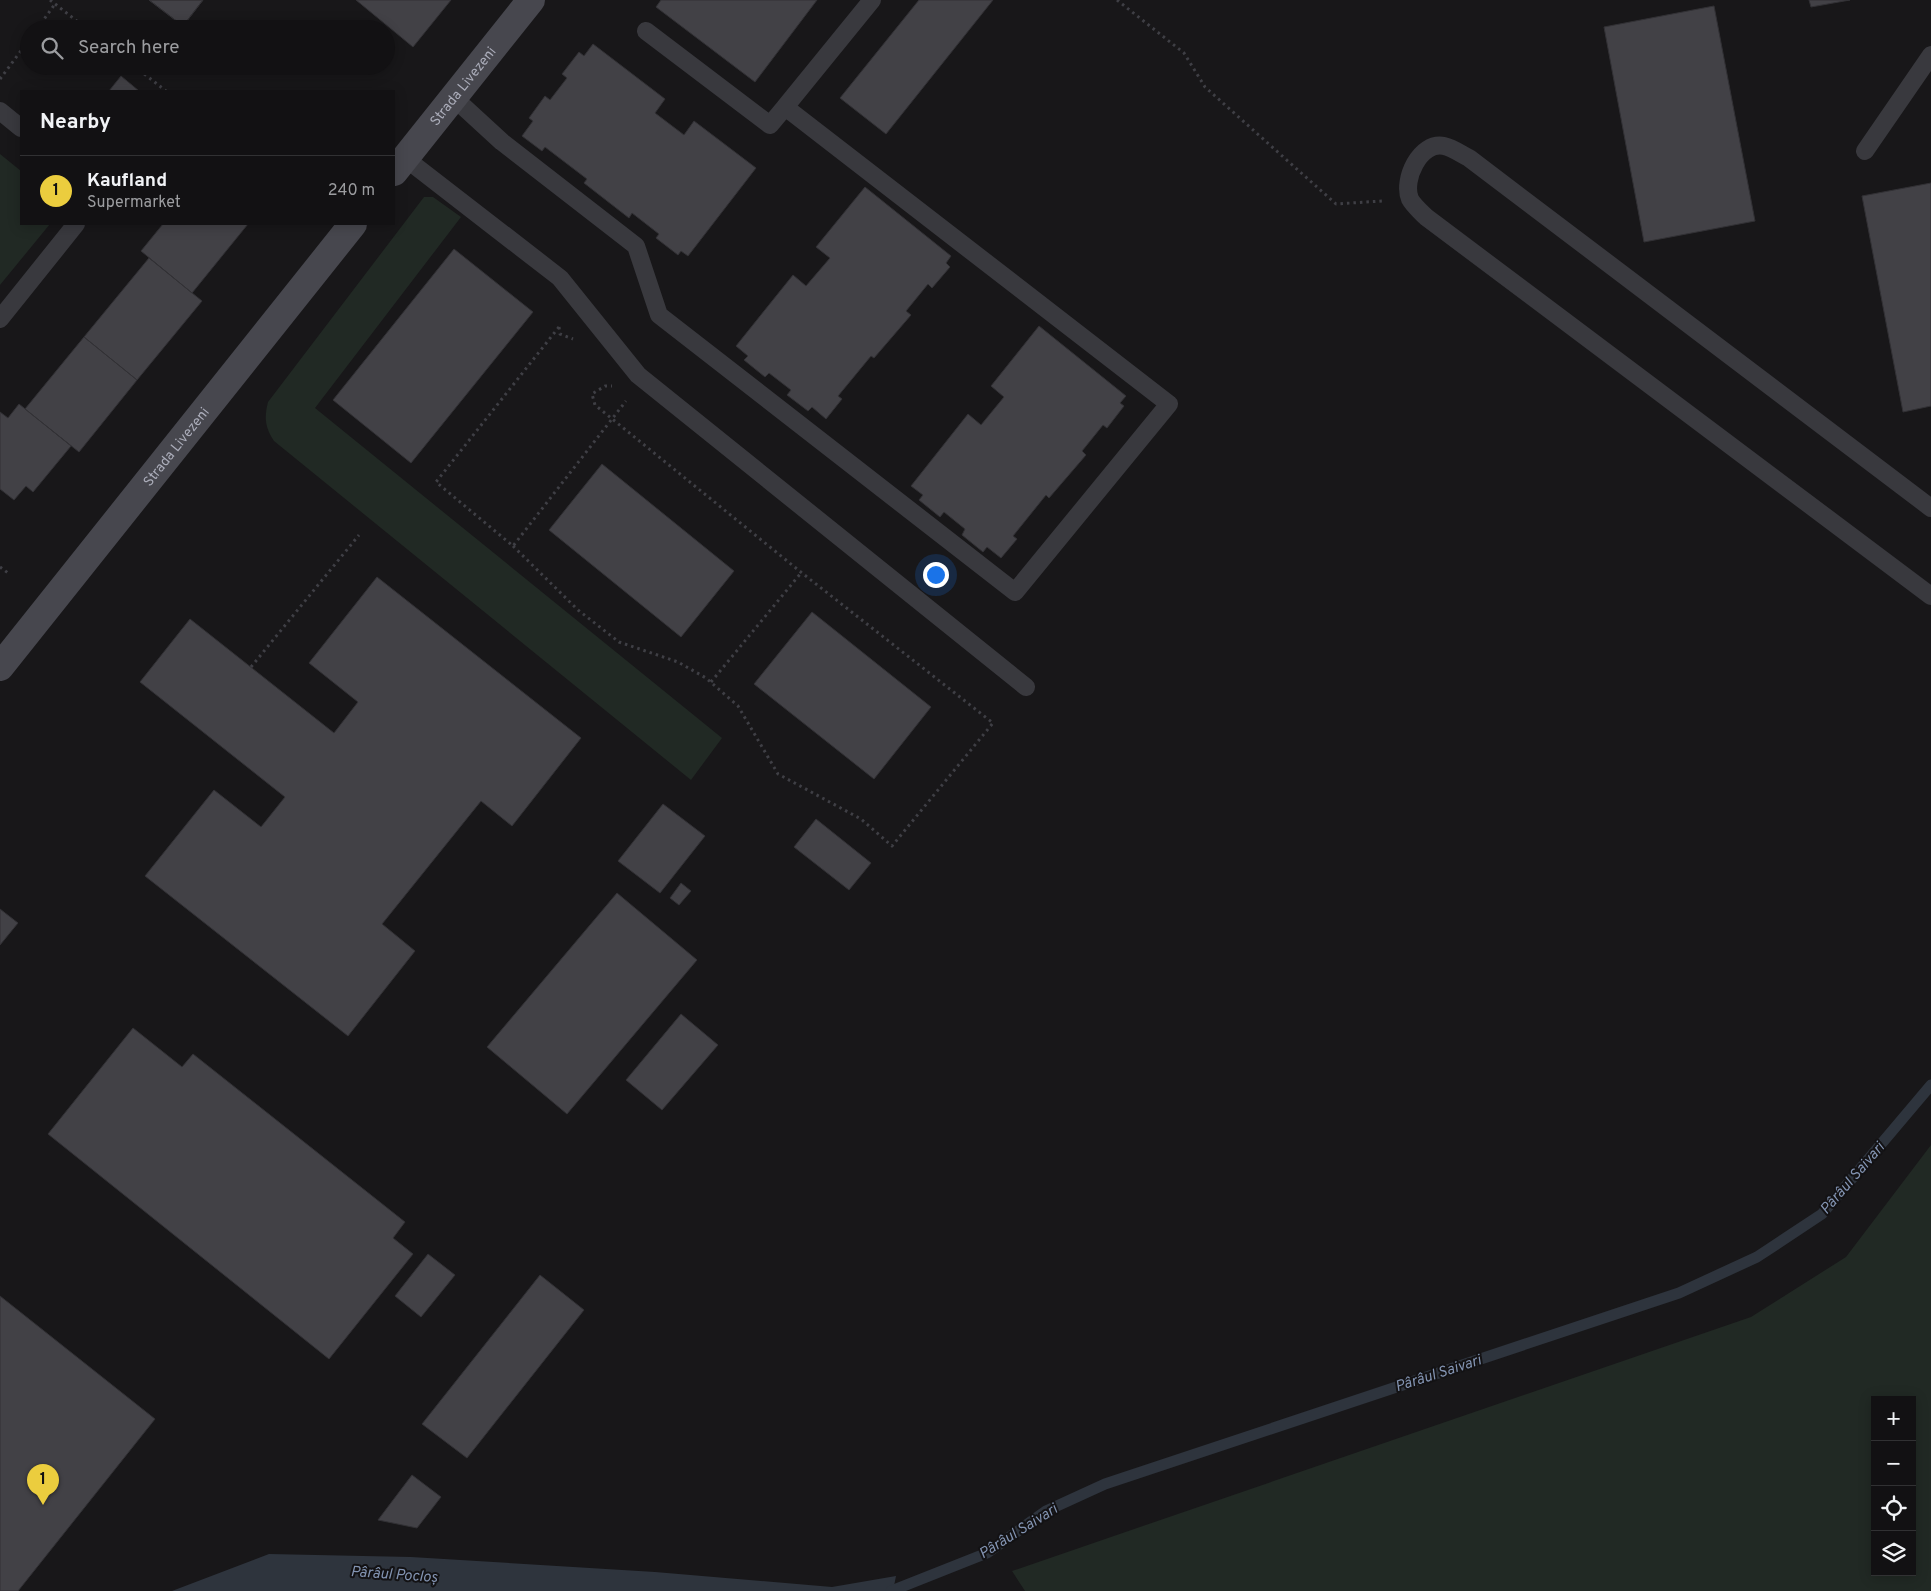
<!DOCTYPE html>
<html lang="en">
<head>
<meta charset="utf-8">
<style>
  body { margin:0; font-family:Overpass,sans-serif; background:#1b1a1c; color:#f1f3f6 }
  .controls { position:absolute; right:15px; bottom:15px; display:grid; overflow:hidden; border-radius:0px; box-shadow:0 2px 12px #0003 }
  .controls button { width:45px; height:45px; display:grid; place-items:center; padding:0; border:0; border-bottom:1px solid #313133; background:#121113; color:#f1f3f6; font:25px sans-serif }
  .you { position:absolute; left:935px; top:574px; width:18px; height:18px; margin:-12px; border:4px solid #fff; border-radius:50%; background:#1a73e8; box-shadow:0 0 0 8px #1a73e833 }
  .badge { display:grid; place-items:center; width:32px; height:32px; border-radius:50%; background:#ebcd3e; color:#111; font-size:16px; font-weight:700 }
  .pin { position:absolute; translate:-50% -41px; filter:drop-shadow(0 1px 2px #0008) }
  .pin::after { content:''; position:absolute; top:26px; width:18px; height:15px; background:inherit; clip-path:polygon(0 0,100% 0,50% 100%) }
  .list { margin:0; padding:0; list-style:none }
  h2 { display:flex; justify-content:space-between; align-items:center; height:65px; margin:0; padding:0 20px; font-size:21px }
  h2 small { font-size:16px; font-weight:400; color:#9c9da0 }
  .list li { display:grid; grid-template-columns:32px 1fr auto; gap:15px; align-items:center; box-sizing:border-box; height:70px; padding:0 20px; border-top:1px solid #313133 }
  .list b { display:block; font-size:19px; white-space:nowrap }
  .list p { margin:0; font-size:16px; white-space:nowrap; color:#9c9da0 }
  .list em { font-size:16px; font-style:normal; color:#9c9da0 }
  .icon { flex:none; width:28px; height:28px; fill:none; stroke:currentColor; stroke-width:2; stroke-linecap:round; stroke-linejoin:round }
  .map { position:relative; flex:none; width:1931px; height:1591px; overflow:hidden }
  .search { position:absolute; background:#121113; box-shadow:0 2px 12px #0003; left:20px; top:20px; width:375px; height:55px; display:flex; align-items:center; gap:12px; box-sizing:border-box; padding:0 18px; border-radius:28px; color:#9c9da0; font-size:19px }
  .panel { position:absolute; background:#121113; box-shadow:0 2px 12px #0003; left:20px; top:90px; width:375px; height:135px; border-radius:0px }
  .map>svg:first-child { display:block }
</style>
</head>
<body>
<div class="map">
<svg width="1931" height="1591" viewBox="0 0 1931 1591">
  <rect width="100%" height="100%" fill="#181719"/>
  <path fill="#212924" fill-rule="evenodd" d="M0,154L21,171V224H50L0,285Z
    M424,197H433L461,217L315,408L722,738L691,780L274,441C265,427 264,418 268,402Z
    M1931,1145V1591H1025L1012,1571L1751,1317L1846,1257ZM1875,1400H1912V1572H1875Z"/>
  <path fill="#2e343d" d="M269,1554L411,1557L655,1572L832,1587L896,1576L893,1591H172Z"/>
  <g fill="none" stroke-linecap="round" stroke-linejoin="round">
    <path stroke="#2e343d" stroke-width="11" d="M891,1591L987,1553L1046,1511L1105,1484L1679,1293L1757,1257L1822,1214L1931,1085"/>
  </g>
  <path fill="#424146" stroke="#323135" d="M149,0H203L183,26Z
    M149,0H203L183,26Z
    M356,0H451L413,47Z
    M661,0H817L755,82L656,7Z
    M919,0H993L886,134L840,98Z
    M1809,0H1850L1811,7Z
    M1714,6L1755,221L1644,242L1604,27Z
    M593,44L665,99L655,113L684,135L694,121L756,168L688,256L681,251L678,255L656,238L659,234L632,213L629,218L584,183L587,179L545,147L542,151L522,136L533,121L529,118L545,96L550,100L567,78L562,74L579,52L584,56Z
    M121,76L139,91H109Z
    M1931,183V406L1903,412L1862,196Z
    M865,187L951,256L946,263L950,267L932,288L928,284L906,311L911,315L874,358L871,356L838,396L842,399L826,419L812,407L808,411L787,395L791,390L769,373L765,377L744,360L748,356L736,346L793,275L806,286L830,258L816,247Z
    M163,224H248L192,293L141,251Z
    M454,249L533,312L411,463L333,400Z
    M149,258L202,301L137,380L84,337Z
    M1039,326L1126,396L1120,403L1124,406L1107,428L1103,425L1082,451L1086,455L1049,498L1046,495L1013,536L1017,539L1001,558L987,547L983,552L962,535L965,529L944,512L940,517L919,500L923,495L911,486L968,414L981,425L1004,397L991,386Z
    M84,337L137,380L79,452L25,409Z
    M19,404L71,446L33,492L26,486L14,500L0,489V412L8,418Z
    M602,464L734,571L681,637L549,530Z
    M377,577L581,738L512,826L481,801L382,924L415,951L348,1036L145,876L214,790L261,827L285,797L140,682L190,619L334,733L358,702L309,663Z
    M812,612L931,707L874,779L754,684Z
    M663,804L705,836L660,893L618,861Z
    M816,819L871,863L849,890L794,847Z
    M681,883L691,891L679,905L670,898Z
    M617,893L697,960L567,1114L487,1047Z
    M0,909L18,923L0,945Z
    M681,1014L718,1045L662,1110L626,1080Z
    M133,1028L182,1067L193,1054L405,1222L393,1238L413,1254L329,1359L48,1134Z
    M428,1254L455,1275L421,1317L395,1296Z
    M540,1275L584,1310L467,1458L422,1424Z
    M0,1296L155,1419L18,1591H0Z
    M412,1475L441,1497L417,1528L378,1520Z"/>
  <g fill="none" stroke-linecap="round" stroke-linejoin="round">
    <path stroke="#3f3f45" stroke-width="3" stroke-dasharray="2.5 4" stroke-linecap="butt" d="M50,0L87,29
      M1117,0L1184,53L1205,87L1336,204L1382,201
      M37,29L55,4
      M134,66L166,91
      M0,79L29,40
      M559,327L436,482L513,546L626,401
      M559,327L560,334L573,339
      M513,546L578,610L619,642L678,662L706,678L738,706L778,774L861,819L892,846L993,723L802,573L595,405L592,394L605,386H612
      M0,567L8,573
      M251,667L359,535
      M711,682L801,573"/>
    <path stroke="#39393e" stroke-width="18" d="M646,31L770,125L785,107
      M453,97L502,142L636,246L659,315L1015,592L1169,404L785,107L872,0
      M0,111L21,128
      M1865,151L1931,55
      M405,158L560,278L638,375L1026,687
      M0,319L76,224
      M1931,508L1469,158C1461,154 1453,148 1444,146C1420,141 1402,180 1410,199C1413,205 1421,212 1426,217L1931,596"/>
    <g stroke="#47474e" stroke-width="28">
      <path id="s1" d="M394,172L531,0"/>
      <path id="s2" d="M0,667L353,224"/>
    </g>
  </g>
  <g text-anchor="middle" stroke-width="4" stroke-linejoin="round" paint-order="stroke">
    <g font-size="14" fill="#aaacb9" stroke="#131214">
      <text dy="5" stroke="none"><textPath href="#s1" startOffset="110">Strada Livezeni</textPath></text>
      <text dy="5" stroke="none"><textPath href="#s2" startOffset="282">Strada Livezeni</textPath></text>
    </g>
    <g font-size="15" font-style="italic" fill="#8394b2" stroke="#131214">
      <text transform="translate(1852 1178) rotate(-49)" y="5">Pârâul Saivari</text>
      <text transform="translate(1438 1373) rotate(-18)" y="5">Pârâul Saivari</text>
      <text transform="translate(1018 1531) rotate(-32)" y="5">Pârâul Saivari</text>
      <text transform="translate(394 1574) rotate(4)" y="5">Pârâul Pocloș</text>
    </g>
  </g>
</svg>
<div class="controls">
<button>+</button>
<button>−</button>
<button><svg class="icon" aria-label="locate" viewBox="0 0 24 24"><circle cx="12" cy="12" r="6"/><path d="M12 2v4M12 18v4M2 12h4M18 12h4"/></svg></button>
<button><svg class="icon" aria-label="layers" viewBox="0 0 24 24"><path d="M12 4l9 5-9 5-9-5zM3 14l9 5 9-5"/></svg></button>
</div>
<div class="you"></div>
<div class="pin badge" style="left:43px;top:1505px">1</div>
<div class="search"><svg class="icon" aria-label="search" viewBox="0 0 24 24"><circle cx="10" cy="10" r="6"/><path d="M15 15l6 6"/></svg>Search here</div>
<section class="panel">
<h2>Nearby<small></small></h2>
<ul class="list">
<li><span class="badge">1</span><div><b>Kaufland</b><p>Supermarket</p></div><em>240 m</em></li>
</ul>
</section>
</div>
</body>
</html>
